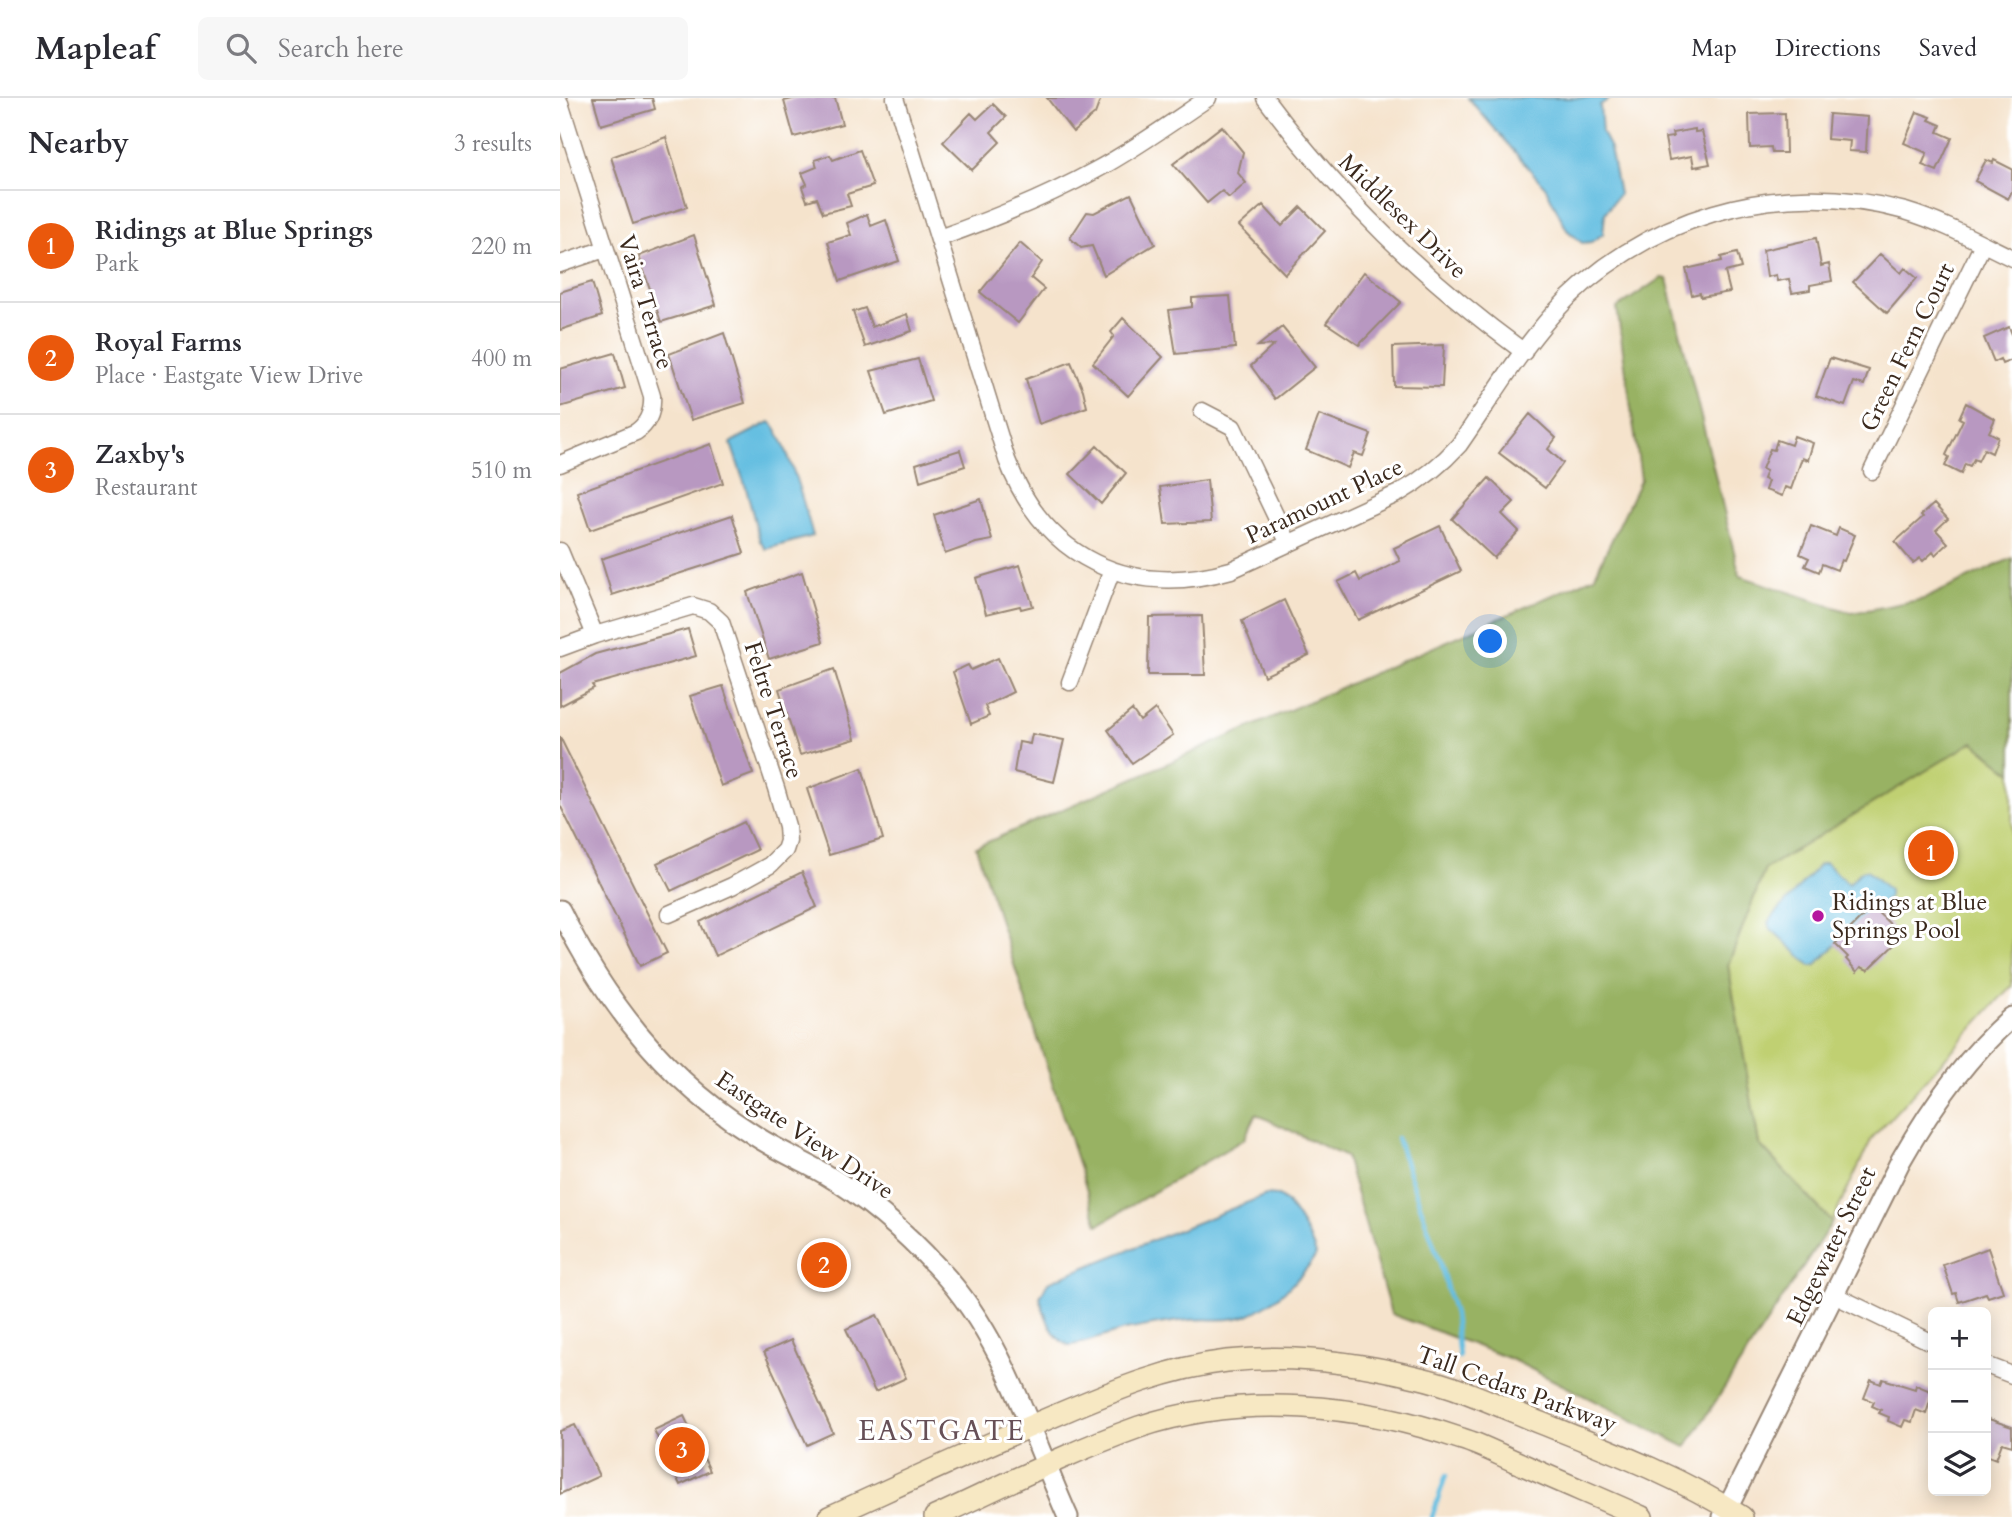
<!DOCTYPE html>
<html lang="en">
<head>
<meta charset="utf-8">
<style>
  body { margin:0; font-family:Cardo,serif; background:#f7f7f7; color:#2b2b33 }
  .controls { position:absolute; right:21px; bottom:21px; display:grid; overflow:hidden; border-radius:10px; box-shadow:0 4px 18px #0003 }
  .controls button { width:63px; height:63px; display:grid; place-items:center; padding:0; border:0; border-bottom:2px solid #e1e1e2; background:#fff; color:#2b2b33; font:35px sans-serif }
  .you { position:absolute; left:931px; top:544px; width:24px; height:24px; margin:-18px; border:5px solid #fff; border-radius:50%; background:#1a73e8; box-shadow:0 0 0 10px #1a73e833 }
  .badge { display:grid; place-items:center; width:46px; height:46px; border-radius:50%; background:#ea580c; color:#fff; font-size:23px; font-weight:700 }
  .pin { position:absolute; translate:-50% -50%; border:4px solid #fff; box-shadow:0 2px 7px #0006 }
  .list { margin:0; padding:0; list-style:none }
  h2 { display:flex; justify-content:space-between; align-items:center; height:91px; margin:0; padding:0 28px; font-size:30px }
  h2 small { font-size:23px; font-weight:400; color:#7c7c81 }
  .list li { display:grid; grid-template-columns:46px 1fr auto; gap:21px; align-items:center; box-sizing:border-box; height:112px; padding:0 28px; border-top:2px solid #e1e1e2 }
  .list b { display:block; font-size:26px; white-space:nowrap }
  .list p { margin:0; font-size:23px; white-space:nowrap; color:#7c7c81 }
  .list em { font-size:23px; font-style:normal; color:#7c7c81 }
  .icon { flex:none; width:38px; height:38px; fill:none; stroke:currentColor; stroke-width:2; stroke-linecap:round; stroke-linejoin:round }
  .map { position:relative; flex:none; width:1452px; height:1419px; overflow:hidden }
  header { display:flex; align-items:center; gap:42px; box-sizing:border-box; height:98px; padding:0 35px; background:#fff; border-bottom:2px solid #e1e1e2 }
  header strong { font-size:33px }
  nav { display:flex; gap:38px; margin-inline-start:auto; font-size:24px }
  .search { width:490px; height:63px; background:#f7f7f7; display:flex; align-items:center; gap:18px; box-sizing:border-box; padding:0 24px; border-radius:10px; color:#7c7c81; font-size:26px }
  main { display:flex }
  aside { flex:1; background:#fff }
  .map>svg:first-child { display:block }
</style>
</head>
<body>
<header>
<strong>Mapleaf</strong>
<div class="search"><svg class="icon" aria-label="search" viewBox="0 0 24 24"><circle cx="10" cy="10" r="6"/><path d="M15 15l6 6"/></svg>Search here</div>
<nav><a>Map</a><a>Directions</a><a>Saved</a></nav>
</header>
<main>
<aside>
<h2>Nearby<small>3 results</small></h2>
<ul class="list">
<li><span class="badge">1</span><div><b>Ridings at Blue Springs</b><p>Park</p></div><em>220 m</em></li>
<li><span class="badge">2</span><div><b>Royal Farms</b><p>Place · Eastgate View Drive</p></div><em>400 m</em></li>
<li><span class="badge">3</span><div><b>Zaxby's</b><p>Restaurant</p></div><em>510 m</em></li>
</ul>
</aside>
<div class="map">
<svg width="1452" height="1419" viewBox="0 0 1452 1419">
  <rect width="100%" height="100%" fill="#fff"/>
  <filter id="ink" filterUnits="userSpaceOnUse"><feTurbulence type="fractalNoise" baseFrequency=".0143" numOctaves="2"/><feDisplacementMap in="SourceGraphic" scale="14" xChannelSelector="R" yChannelSelector="G"/><feConvolveMatrix kernelMatrix="1 2 1 2 8 2 1 2 1" color-interpolation-filters="sRGB"/></filter>
  <filter id="wash" filterUnits="userSpaceOnUse"><feTurbulence type="fractalNoise" baseFrequency=".00686" numOctaves="4" result="noise"/><feDisplacementMap in="SourceGraphic" scale="28" xChannelSelector="R" yChannelSelector="G"/><feGaussianBlur stdDeviation="1.57" result="paint"/><feColorMatrix in="noise" values="0 0 0 0 0 0 0 0 0 0 0 0 0 0 0 0 0 1.4 0 .05"/><feComposite in="paint" operator="in"/></filter>
  <g filter="url(#wash)">
    <rect width="100%" height="100%" fill="#f5e3cc"/>
    <path fill="#c0d072" stroke="#7e7d48" stroke-width="2" d="M1413,643L1452,675V887L1312,1040L1272,1124L1199,1046L1168,867L1205,771Z"/>
    <path fill="#98b264" stroke="#6a6e41" stroke-width="2" d="M1101,180L1107,181L1180,478L1292,515L1364,501L1452,460V675L1413,644L1205,771L1168,867L1199,1046L1272,1124L1126,1349L951,1261L831,1216L786,1059L696,1016L684,1041L538,1127L416,749L1034,479L1081,381L1057,210Z"/>
    <path fill="#63bee1" stroke="#4f7480" stroke-width="2" d="M908,0H1051L1040,7L1042,35L1050,50L1059,96L1045,115L1043,136L1031,144L1022,145L1007,132L986,90Z
      M210,324C225,334 247,417 253,438L206,451L200,443L186,390L171,346L173,343Z
      M1265,765L1289,786L1301,773L1307,772L1329,792V799L1315,812L1312,810L1256,867L1251,868L1209,829L1208,824L1259,767Z
      M706,1097C710,1098 714,1097 718,1098C731,1104 753,1144 756,1157C741,1181 714,1206 688,1217C671,1224 647,1220 629,1222C608,1224 586,1228 565,1232C555,1234 515,1249 509,1247C493,1243 483,1213 480,1199L488,1184Z"/>
    <g fill="none" stroke-linecap="round" stroke-linejoin="round">
      <path stroke="#63bee1" stroke-width="4.5" d="M837,1040L880,1165L894,1216L899,1259
        M872,1419L886,1377"/>
    </g>
    <g id="blocks">
      <path fill="#b898c1" d="M33,0H92L95,11L41,27Z
        M237,0H275L282,26L234,39L224,3Z
        M487,0H541L535,16L513,34Z
        M433,6L446,19L431,34L440,44L412,72L383,44L411,15L417,21Z
        M1357,14L1371,19L1369,22L1381,27L1378,34L1392,40L1377,73L1362,67L1367,55L1344,45Z
        M1225,15L1226,55H1212L1211,49L1190,50L1189,16Z
        M1269,16L1308,19L1306,54L1289,53L1290,43L1267,41Z
        M662,28L683,54L678,75L686,85L669,100L662,93L647,105L613,66Z
        M1135,31V34L1142,33L1150,66L1134,69L1132,58L1109,62L1105,40L1113,39L1112,35Z
        M106,39L127,109L73,126L51,59Z
        M300,52L313,88L287,96L291,108L263,115L257,100L247,103L242,89L247,86L242,75L257,69L255,62L270,57L273,62Z
        M1426,62L1433,65L1434,62L1452,71V93L1448,101L1415,83Z
        M571,96L595,146L544,177L532,148L521,150L510,140L527,114L534,115Z
        M703,107L722,128L741,109L765,133L725,176L679,128Z
        M307,116L311,128L326,122L339,163L280,183L268,144L291,137L287,125Z
        M134,137L156,207L101,224L79,158Z
        M1256,140L1261,168L1269,166L1272,183L1250,187V192L1232,195L1229,181L1217,183L1216,177L1207,179L1203,152Z
        M460,145L482,164L471,180L484,191L458,225L420,194Z
        M1177,155L1181,170L1165,174L1170,194L1141,199L1140,195L1132,197L1126,171L1162,163L1161,159Z
        M1320,156L1341,175L1345,170L1357,180L1327,215L1293,184Z
        M804,174L841,204L799,247L766,225Z
        M32,184L42,218L0,232V194Z
        M670,198L675,250L616,256L609,212L632,209V200Z
        M305,210L312,229L347,216L352,233L305,249L293,214Z
        M563,220L603,259L568,298L533,265L554,238L551,234Z
        M722,229L755,269L715,301L691,268L714,247L698,248Z
        M1449,229L1452,236V262L1442,266L1440,261L1434,264L1424,240Z
        M164,235L185,305L131,322L109,256Z
        M884,247L882,289L834,288L833,249Z
        M55,255L65,290L0,309V271Z
        M1270,260L1309,272L1304,287L1294,284L1285,308L1256,298Z
        M358,261L371,303L326,317L311,273Z
        M511,264L523,292L527,309L479,326L466,281Z
        M1406,305L1435,321L1429,334L1438,339L1432,355L1424,351L1418,363L1414,361L1410,368L1405,366L1401,376L1385,368L1389,359L1386,357L1403,322L1399,320Z
        M970,316L996,340L988,351L1003,365L985,390L939,355Z
        M759,317L811,336L803,358L794,355L788,370L746,352Z
        M1234,338L1253,345L1248,362L1242,360L1231,391L1225,389L1222,398L1205,392L1208,383L1203,381L1206,373L1202,371L1210,351L1214,352L1217,342L1231,347Z
        M151,346L163,385L30,432L17,394Z
        M537,348L566,375L541,406L510,376Z
        M400,352L405,368L360,383L356,366Z
        M929,380L954,404L942,416L959,433L934,460L892,421Z
        M647,382L651,424L605,426L600,389Z
        M421,401L432,442L416,445L385,456L374,417Z
        M1374,406L1388,421L1376,432L1388,445L1375,457L1373,454L1363,463L1360,460L1353,465L1335,444L1363,419L1361,417Z
        M172,417L184,455L52,497L41,461Z
        M880,428L901,473L798,522L778,484L796,475L800,483L840,463L834,450Z
        M1251,428L1276,438L1279,430L1295,437L1284,463L1281,462L1277,472L1262,466L1259,474L1245,468L1249,460L1240,456Z
        M460,467L473,508L461,511L460,508L426,516L416,480Z
        M242,474L263,544L209,561L187,494Z
        M724,502L749,557L704,578L682,523Z
        M642,518L645,577H588L589,519Z
        M128,531L136,558L32,587L34,590L0,608V575L35,556Z
        M438,560L453,594L425,608L429,618L411,626L393,574L408,567L411,572Z
        M274,571L295,641L240,657L219,591Z
        M163,588L193,676L161,688L130,598Z
        M595,611L613,637L572,665L548,632L572,612L580,623Z
        M472,636L504,642L494,684L454,674L459,644L470,646Z
        M0,639L107,855L80,868L0,707Z
        M302,670L323,741L269,757L247,691Z
        M184,724L197,752L111,793L97,765Z
        M242,774L257,809L155,858L140,824Z
        M1312,809L1332,828L1330,830L1335,835L1331,839L1336,845L1308,872L1301,869L1297,874L1286,861L1288,859L1275,846Z
        M1428,1150L1443,1194L1428,1199L1426,1195L1399,1204L1396,1195L1393,1196L1383,1167Z
        M272,1153L274,1157L277,1156L283,1170L252,1184L245,1164Z
        M317,1217L346,1280L315,1294L286,1231Z
        M231,1242L273,1335L247,1347L204,1254Z
        M1323,1281L1355,1291L1356,1287L1373,1294L1366,1316L1356,1312L1352,1324L1345,1322L1342,1329L1328,1323L1329,1319L1319,1315L1321,1312L1312,1308L1314,1304L1304,1300L1311,1282L1321,1286Z
        M124,1318L150,1373L120,1387L94,1332Z
        M1426,1320L1452,1329V1348L1442,1345L1436,1361L1426,1357Z
        M15,1327L39,1378L0,1396V1333Z"/>
    </g>
  </g>
  <g filter="url(#ink)">
    <use href="#blocks" fill-opacity="0" stroke="#988675" stroke-width="2"/>
    <g fill="none" stroke-linecap="round" stroke-linejoin="round">
      <defs>
        <path id="minor" d="M335,0L447,362C485,461 570,501 671,472L839,395C862,382 881,367 899,347C929,304 957,257 992,217C1079,119 1218,78 1345,113C1382,124 1417,143 1452,160
          M705,0C781,101 862,179 964,254
          M0,5L92,298C93,313 89,325 76,334L0,366
          M379,140C433,121 485,100 536,72C575,51 611,25 648,0
          M0,166L45,151
          M642,313L673,329L729,446
          M1312,373L1423,146
          M0,453L35,537
          M0,550L35,537L133,508L149,513L161,524L216,690L227,728L228,743L225,752L210,767L172,788L109,816
          M510,584L552,472
          M1274,1197L1373,1245
          M1426,1267L1452,1277"/>
        <path id="tertiary" d="M0,812C44,902 105,981 191,1035C214,1051 241,1062 265,1076C308,1101 346,1135 379,1171C444,1240 470,1334 508,1419
          M1163,1419L1341,1062C1371,1009 1406,959 1452,919"/>
        <path id="secondary" d="M269,1419C346,1384 423,1348 501,1315C555,1292 608,1270 667,1263C730,1256 795,1264 856,1279C897,1288 942,1309 981,1325C1049,1352 1120,1379 1182,1419
          M375,1419C442,1388 509,1354 579,1329C683,1294 800,1306 902,1341C922,1347 942,1358 961,1366C1001,1384 1042,1401 1082,1419"/>
      </defs>
      <use href="#minor" stroke="#988675" stroke-width="19"/>
      <use href="#tertiary" stroke="#988675" stroke-width="23"/>
      <use href="#secondary" stroke="#988675" stroke-width="24"/>
      <use href="#minor" stroke="#fff" stroke-width="16"/>
      <use href="#tertiary" stroke="#fff" stroke-width="19"/>
      <use href="#secondary" stroke="#f7e8c3" stroke-width="21"/>
    </g>
  </g>
  <circle fill="#b5179e" stroke="#fff" stroke-width="2.5" cx="1258" cy="818" r="7"/>
  <g text-anchor="middle" stroke-width="6" stroke-linejoin="round" paint-order="stroke">
    <g font-size="24" fill="#3b2a1e" stroke="#fff">
      <text transform="translate(843 118) rotate(44)" y="8">Middlesex Drive</text>
      <text transform="translate(86 204) rotate(73)" y="8">Vaira Terrace</text>
      <text transform="translate(1347 249) rotate(-64)" y="8">Green Fern Court</text>
      <text transform="translate(764 403) rotate(-25)" y="8">Paramount Place</text>
      <text transform="translate(214 612) rotate(72)" y="8">Feltre Terrace</text>
      <text transform="translate(245 1037) rotate(34)" y="8">Eastgate View Drive</text>
      <text transform="translate(1271 1148) rotate(-64)" y="8">Edgewater Street</text>
      <text transform="translate(957 1291) rotate(20)" y="8">Tall Cedars Parkway</text>
    </g>
    <g font-size="24" fill="#3b2a1e" stroke="#fff" text-anchor="start">
      <text x="1272" y="812">Ridings at Blue<tspan x="1272" dy="28">Springs Pool</tspan></text>
    </g>
    <g font-size="28" letter-spacing="2" fill="#675057" stroke="#fff">
      <text x="382" y="1342">EASTGATE</text>
    </g>
  </g>
</svg>
<div class="controls">
<button>+</button>
<button>−</button>
<button><svg class="icon" aria-label="layers" viewBox="0 0 24 24"><path d="M12 4l9 5-9 5-9-5zM3 14l9 5 9-5"/></svg></button>
</div>
<div class="you"></div>
<div class="pin badge" style="left:1371px;top:755px">1</div>
<div class="pin badge" style="left:264px;top:1167px">2</div>
<div class="pin badge" style="left:122px;top:1352px">3</div>
</div>
</main>
</body>
</html>
